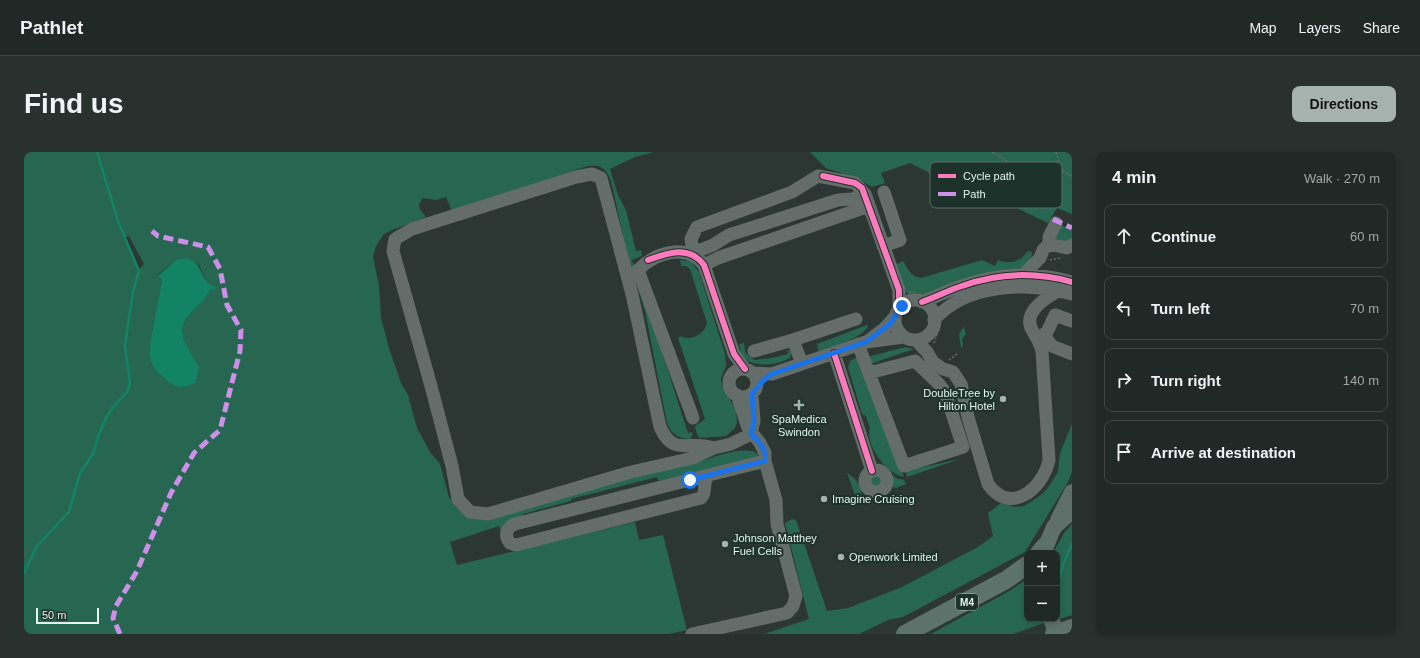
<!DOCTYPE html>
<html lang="en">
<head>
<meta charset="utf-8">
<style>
  body { margin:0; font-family:Arial,sans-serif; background:#29312e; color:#f1f3f6 }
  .controls { position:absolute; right:12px; bottom:12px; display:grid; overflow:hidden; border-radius:8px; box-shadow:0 2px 6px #0003 }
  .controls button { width:36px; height:36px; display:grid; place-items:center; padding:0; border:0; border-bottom:1px solid #3e4543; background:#212926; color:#f1f3f6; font:20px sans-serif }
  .scale { position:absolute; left:12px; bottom:10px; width:63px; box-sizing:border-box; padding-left:4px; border:2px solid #e8f4ef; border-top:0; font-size:11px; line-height:14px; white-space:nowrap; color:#e8f4ef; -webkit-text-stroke:3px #1d322a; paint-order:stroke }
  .stop { position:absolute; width:12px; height:12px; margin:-9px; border:3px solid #1a73e8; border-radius:50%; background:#fff }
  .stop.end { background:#1a73e8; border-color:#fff; box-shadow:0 1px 4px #0008 }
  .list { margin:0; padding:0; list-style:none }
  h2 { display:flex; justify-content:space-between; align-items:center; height:52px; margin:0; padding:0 16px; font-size:17px }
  h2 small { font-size:13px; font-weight:400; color:#a2a6a7 }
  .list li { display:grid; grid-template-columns:26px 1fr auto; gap:12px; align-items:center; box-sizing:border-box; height:64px; margin:0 8px 8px; padding:0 8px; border:1px solid #3e4543; border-radius:8px }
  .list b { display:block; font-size:15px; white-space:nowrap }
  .list em { font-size:13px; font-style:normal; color:#a2a6a7 }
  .icon { flex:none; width:22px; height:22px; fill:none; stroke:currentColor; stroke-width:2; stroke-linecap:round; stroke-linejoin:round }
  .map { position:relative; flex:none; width:1048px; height:482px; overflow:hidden; border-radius:8px }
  header { display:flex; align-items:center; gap:24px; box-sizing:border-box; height:56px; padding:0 20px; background:#212926; border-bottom:1px solid #3e4543 }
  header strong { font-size:19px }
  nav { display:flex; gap:22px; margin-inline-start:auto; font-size:14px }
  .intro { display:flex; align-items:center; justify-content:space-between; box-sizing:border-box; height:96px; padding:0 24px }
  h1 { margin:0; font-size:28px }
  .button { padding:10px 18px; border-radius:8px; background:#a6b2ad; color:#111; font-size:14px; font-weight:700 }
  main { display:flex; gap:24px; padding:0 24px }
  aside { flex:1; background:#212926; border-radius:8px; box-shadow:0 2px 6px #0003 }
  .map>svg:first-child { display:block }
</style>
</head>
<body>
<header>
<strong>Pathlet</strong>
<nav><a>Map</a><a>Layers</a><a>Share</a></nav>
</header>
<div class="intro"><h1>Find us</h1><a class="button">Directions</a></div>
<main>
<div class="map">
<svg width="1048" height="482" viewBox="0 0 1048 482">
  <rect width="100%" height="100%" fill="#2c3733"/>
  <path fill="#276752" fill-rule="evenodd" d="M0,0H630L611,5L586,17L594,43L602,58L612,99L617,98L618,104L608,108L664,281L668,280L669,282L666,287C655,287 647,282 643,271L621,159L602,96L587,29C581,13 572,11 557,16L429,61L422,45L412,48L399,46L395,52L396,57L402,65L366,79L360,82L352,94L349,105L355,134L357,166L365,196L377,231L384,243L393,276L406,300L416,312L425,345L433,355L448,363L672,311C686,306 722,292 734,302L732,307L635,329L633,325L547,347V349L499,362V364L477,379L475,374L426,390L433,413L611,370L615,388L639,383L663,478L645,482H0ZM105,84L120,112L115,117L101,85ZM161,106L175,113L186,138C183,147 177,151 171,157C147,179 163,192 175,215L172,230L128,179L137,143L138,128L134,123L153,107Z
    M786,0H1048V62L1033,56L1024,71L967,44L916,26L886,11L857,21L861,31L848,35L832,26L802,16Z
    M1034,71L1048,78V88L1045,91L1030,86Z
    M1004,99L1008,100L1007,110L1003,116L897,146C876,144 876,130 871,113L879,109C884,117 887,125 897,126L958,108L971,114L974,108C986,113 996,110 1004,99Z
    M656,108L667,110L675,120L701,202L702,214L697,226L698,234L712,258L713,270L711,276L702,284L676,286L673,283L671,274L681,267L654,186L657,184C666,190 681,182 683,171L666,117L662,114H657Z
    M843,173L844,175C834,188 810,194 796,199L794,198L793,192Z
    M940,175L942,182L938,187L939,194L937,196L935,182Z
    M720,191L721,200L730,208L748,206L764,202L763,197L767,201L766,206C755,213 727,217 719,204C716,201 716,195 715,192Z
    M881,195L890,197L846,212L844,205Z
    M834,205L880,325C864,323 840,293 846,276L842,264L838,262L824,215L826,209Z
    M1048,272V320L1044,330L1001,400L879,465L864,468L835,482H740L785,467L761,371L768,367L772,368L803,459L824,456L878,435L954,395L969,384L964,361L977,351L991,355L1000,354L1017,343L1023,337L1034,320L1036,301Z
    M936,307L883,325L881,317L893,313L895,316Z
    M823,321C835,328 841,339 834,351Z
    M868,323L872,326L880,328L882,332L872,336L869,335Z
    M846.5 329a5.5 5.5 0 1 1 11 0a5.5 5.5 0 1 1-11 0Z
    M1048,372V463L1036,467L1033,460V401H1029L1040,381Z
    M1003,427V467H1018L1020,471L989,482H907L987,438Z"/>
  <path fill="#138365" d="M161,106C182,110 174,131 192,135V137L186,138C183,147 177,151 171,157C147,178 163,192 175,215L172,230C162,236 152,237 144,229C137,223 129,217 127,208C123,190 136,149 138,128L134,124L153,107Z"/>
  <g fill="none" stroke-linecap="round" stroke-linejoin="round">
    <path stroke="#138365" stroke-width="2.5" d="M0,421L13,394L45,360L56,321L69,302L74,285L82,266L89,255L103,240L106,232L101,193L109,140L115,119L94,69L73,0
      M1036,425L1039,412L1048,392"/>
    <path stroke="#666d6a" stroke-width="1.5" stroke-dasharray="2 2" stroke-linecap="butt" d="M968,0L988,12L1014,34L1032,25L1037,17
      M1032,0L1037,17L1048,25
      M1026,108L1036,106
      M885,140H893
      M910,191L915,178
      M925,208L934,201"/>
    <path stroke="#646d69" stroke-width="13" d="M1025,92L1043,96L1048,93
      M859,94L876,88L860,40
      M669,101L689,93L705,83L814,48L828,47L841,42
      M670,104L667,87L673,75L768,40L794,24L831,31L841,42L875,138V157
      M680,113L694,106L845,54
      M999,123L1016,106L1019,98L1025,92V85L1032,71
      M871 168a20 20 0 1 1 40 0a20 20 0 1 1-40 0Z
      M898,150C912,145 925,138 938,134C974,121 1012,120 1048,130
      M910,168C942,131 1004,130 1048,142
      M1020,183L1028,194L1048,202
      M1014,187L1023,180L1031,163L1048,169
      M892,188L903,200L909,210L919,217L929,220L937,232L944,265L964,332C986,364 1019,337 1025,308L1018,199C1016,190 1011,184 1007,176C1000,159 1022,146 1034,139
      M844,189L860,177L871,165
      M834,192L880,314L939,295L921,240L915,232L891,209L845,221
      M730,199L769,188
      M810,201L848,319
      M778,212L769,188L832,167
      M705 231a14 14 0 1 1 28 0a14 14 0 1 1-28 0Z
      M729,221L748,222L842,190L880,185
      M669,266L614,118C631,101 662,90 680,113L710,202L721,217
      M690,296C665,287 650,306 636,275L608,142L577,26L568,22L552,25L388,77L371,87L369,99L407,234L428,314L434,347L446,360L464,362L607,320L669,306L690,296L707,292L727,282L730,269L728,242
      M841 329a11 11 0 1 1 22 0a11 11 0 1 1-22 0Z
      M685,323C677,331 684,340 677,346L492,393L486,391C480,383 482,376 491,372Z
      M685,323L741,309
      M668,482L763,461L769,454L772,444L753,372L752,348L741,309V301L736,291L724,276L713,243"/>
    <path stroke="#5f706a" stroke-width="16" d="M1034,368L1048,340
      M1019,401L1030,375L1048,359
      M1027,467L1033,482"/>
    <path stroke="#5c726b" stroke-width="18" d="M1015,401L1021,394
      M881,482L982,428L1003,413
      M1030,482L1048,476"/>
    <path stroke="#ce8fe9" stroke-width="5" stroke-dasharray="10 5" stroke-linecap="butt" d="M1029,67L1048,76
      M96,482L89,466L92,454L113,419L147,341L170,301L196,278L216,199L217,178L203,153L196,117L184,95L134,84L128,79"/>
    <defs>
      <path id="cycleway" d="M799,24L831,31L838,36L875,138V157
        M624,108C644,101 665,93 680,113L710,202L721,217
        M898,150C912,145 925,138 938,134C974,121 1012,120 1048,130
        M810,201L848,319"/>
    </defs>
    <use href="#cycleway" stroke="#1d322a" stroke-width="8"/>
    <use href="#cycleway" stroke="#fd7abc" stroke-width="6"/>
  </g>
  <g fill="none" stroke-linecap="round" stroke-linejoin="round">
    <path stroke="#1a73e8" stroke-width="5" d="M666,328L741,309C744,298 734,289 727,282L730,269L728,242L739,229L748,222L842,190L866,172L878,154"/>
  </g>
  <g fill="#a6b2ad" stroke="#1d322a" stroke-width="1.5">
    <circle cx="979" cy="247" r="4"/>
    <path d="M773 247h4v4h4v4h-4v4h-4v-4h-4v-4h4z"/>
    <circle cx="800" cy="347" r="4"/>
    <circle cx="701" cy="392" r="4"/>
    <circle cx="817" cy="405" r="4"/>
  </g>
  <g text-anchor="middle" stroke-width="4" stroke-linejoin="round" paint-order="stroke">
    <rect fill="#1d322a" stroke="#abbab4" stroke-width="1" x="932" y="442" width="22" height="16" rx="3"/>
    <g font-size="10" font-weight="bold" fill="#e8f4ef">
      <text x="943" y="454">M4</text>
    </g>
    <g font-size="11" fill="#e8f4ef" stroke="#1d322a" text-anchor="start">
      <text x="971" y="245" text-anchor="end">DoubleTree by<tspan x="971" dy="13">Hilton Hotel</tspan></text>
      <text x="775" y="271" text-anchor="middle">SpaMedica<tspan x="775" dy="13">Swindon</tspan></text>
      <text x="808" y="351">Imagine Cruising</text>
      <text x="709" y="390">Johnson Matthey<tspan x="709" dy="13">Fuel Cells</tspan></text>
      <text x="825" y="409">Openwork Limited</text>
    </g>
  </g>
  <rect x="906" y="10" width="132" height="46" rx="6" fill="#1d322a" stroke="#5a6c65" stroke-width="1"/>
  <rect x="914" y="22" width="18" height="4" fill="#fd7abc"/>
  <rect x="914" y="40" width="18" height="4" fill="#ce8fe9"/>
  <g font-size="11" fill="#e8f4ef">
    <text x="939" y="28">Cycle path</text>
    <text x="939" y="46">Path</text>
  </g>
</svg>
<div class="controls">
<button>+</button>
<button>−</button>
</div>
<div class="scale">50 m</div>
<div class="stop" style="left:666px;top:328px"></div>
<div class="stop end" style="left:878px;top:154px"></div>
</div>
<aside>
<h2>4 min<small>Walk · 270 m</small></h2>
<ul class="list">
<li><svg class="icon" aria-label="ahead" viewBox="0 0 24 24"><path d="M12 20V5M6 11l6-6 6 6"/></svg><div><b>Continue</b></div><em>60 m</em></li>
<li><svg class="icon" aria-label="left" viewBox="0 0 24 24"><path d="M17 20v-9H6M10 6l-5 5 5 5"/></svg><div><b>Turn left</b></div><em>70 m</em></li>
<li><svg class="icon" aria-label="right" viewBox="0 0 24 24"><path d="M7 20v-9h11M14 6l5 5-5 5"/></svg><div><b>Turn right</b></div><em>140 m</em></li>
<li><svg class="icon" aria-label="arrive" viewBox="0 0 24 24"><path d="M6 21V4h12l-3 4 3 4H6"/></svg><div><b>Arrive at destination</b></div></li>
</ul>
</aside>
</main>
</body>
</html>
